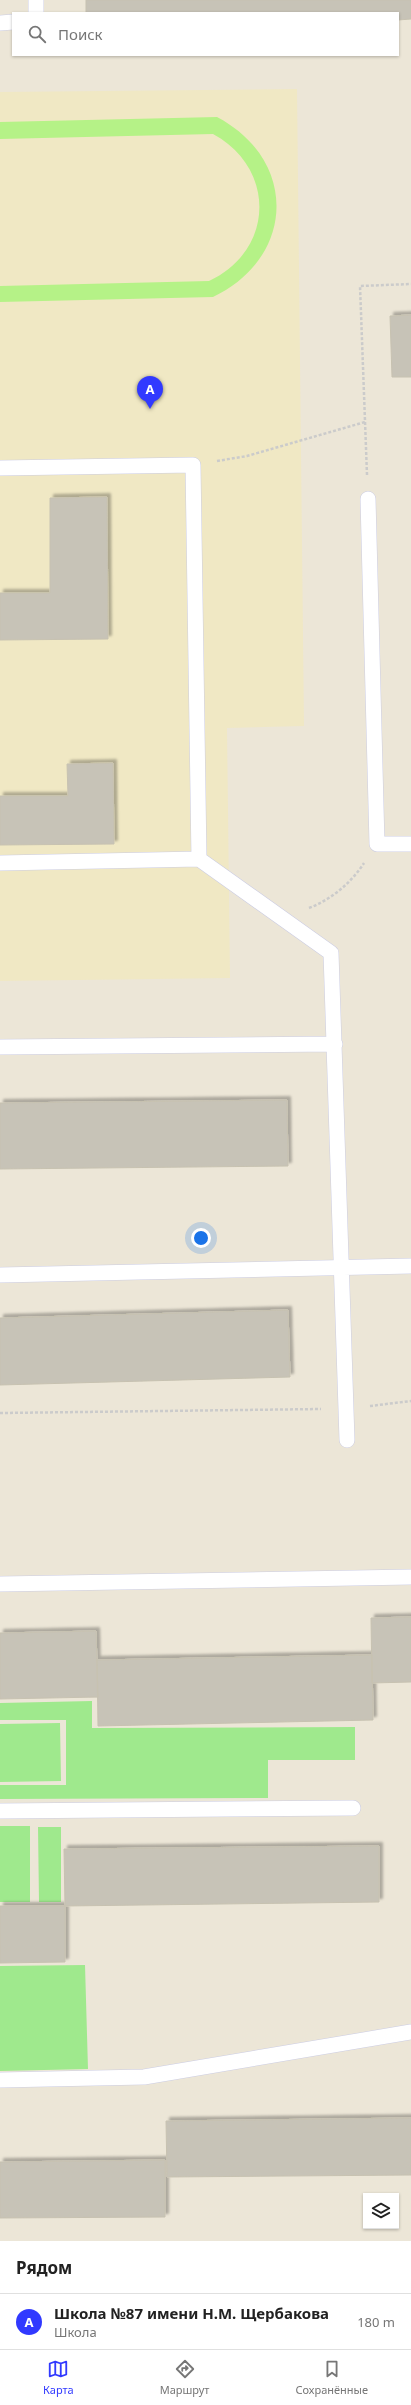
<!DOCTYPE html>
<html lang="ru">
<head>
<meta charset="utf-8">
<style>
  body { margin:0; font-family:"Noto Sans",sans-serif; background:#f2f2f2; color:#222 }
  .controls { position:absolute; right:12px; bottom:12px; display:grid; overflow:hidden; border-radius:0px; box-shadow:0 1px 3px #0004 }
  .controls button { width:36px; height:36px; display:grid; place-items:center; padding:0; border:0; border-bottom:1px solid #e0e0e0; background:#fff; color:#222; font:20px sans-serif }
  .you { position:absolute; left:201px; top:1238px; width:14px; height:14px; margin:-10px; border:3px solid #fff; border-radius:50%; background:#1a73e8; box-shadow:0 0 0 6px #1a73e833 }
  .badge { display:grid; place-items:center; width:26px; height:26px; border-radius:50%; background:#3139ff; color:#fff; font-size:13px; font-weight:700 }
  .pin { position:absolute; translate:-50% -33px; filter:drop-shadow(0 1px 2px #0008) }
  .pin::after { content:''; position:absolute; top:21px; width:14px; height:12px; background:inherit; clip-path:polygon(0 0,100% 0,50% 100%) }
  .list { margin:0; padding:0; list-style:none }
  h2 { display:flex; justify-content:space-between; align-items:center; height:52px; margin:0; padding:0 16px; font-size:17px }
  h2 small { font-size:13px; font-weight:400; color:#767676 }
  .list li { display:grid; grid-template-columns:26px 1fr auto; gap:12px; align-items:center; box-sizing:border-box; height:56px; padding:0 16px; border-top:1px solid #e0e0e0 }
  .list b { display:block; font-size:15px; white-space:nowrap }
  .list p { margin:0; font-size:13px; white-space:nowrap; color:#767676 }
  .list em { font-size:13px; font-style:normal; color:#767676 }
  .icon { flex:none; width:22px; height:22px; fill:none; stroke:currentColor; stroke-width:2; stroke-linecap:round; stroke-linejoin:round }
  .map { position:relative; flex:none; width:411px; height:2241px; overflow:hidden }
  .search { position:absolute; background:#fff; box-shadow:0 1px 3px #0004; left:12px; right:12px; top:12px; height:44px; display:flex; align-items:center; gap:10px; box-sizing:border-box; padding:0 14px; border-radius:0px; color:#767676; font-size:15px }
  .sheet { height:108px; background:#fff }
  nav { display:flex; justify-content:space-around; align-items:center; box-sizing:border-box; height:56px; border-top:1px solid #e0e0e0; background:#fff; font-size:11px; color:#767676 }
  nav a { display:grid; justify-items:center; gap:2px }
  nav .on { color:#3139ff }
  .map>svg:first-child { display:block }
</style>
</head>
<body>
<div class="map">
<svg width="411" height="2241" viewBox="0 0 411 2241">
  <defs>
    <filter id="shadow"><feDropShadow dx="3.5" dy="-3.5" stdDeviation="1" flood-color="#0004"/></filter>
  </defs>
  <rect width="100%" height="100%" fill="#ece6d7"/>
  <path fill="#f0e8c4" d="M297,89L304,726L227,728L230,978L0,981V92Z"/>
  <path fill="#9fe98d" d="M92,1701V1728L355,1727V1760H268V1798L0,1799V1785H66V1720H0V1703Z
    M60,1723L61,1781L0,1782V1724Z
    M0,1826H30V1902H0Z
    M38,1827H61V1902H39Z
    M85,1965L88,2069L0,2071V1966Z"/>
  <path fill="#b5f287" d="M217,117C298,160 296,257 213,297L0,302V286L209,281C275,250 276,168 213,134L0,139V122Z"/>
  <path fill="#c7c3b7" stroke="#c7c2b1" filter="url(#shadow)" d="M86,0H411V19L398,20V13H86Z
    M411,315V377H392L390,316Z
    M107,497L108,639L0,640V593H50V498Z
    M113,763L114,844L0,845V796H68L67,764Z
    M287,1100L288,1166L0,1169V1103Z
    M288,1310L290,1377L0,1385V1318Z
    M411,1617V1682L372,1683L371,1618Z
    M96,1631L98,1697L0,1699V1633Z
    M372,1655L373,1720L98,1726L97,1660Z
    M379,1846V1902L65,1906L64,1849Z
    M0,1906H65V1962L0,1963Z
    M411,2118V2175L167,2177L166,2121Z
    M165,2160V2217L0,2218V2162Z"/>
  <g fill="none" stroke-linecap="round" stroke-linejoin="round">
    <defs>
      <path id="service" d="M36,0V13
        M0,23L13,22
        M0,468L193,465L199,859
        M368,499L377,844H411
        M0,863L199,859L331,953L347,1440
        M0,1047L335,1044
        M0,1275L411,1266
        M0,1584L411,1577
        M0,1811L353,1808
        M0,2080L144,2077L411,2032"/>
    </defs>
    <use href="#service" stroke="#cccde3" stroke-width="16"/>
    <path stroke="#cbcbcb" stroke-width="2.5" stroke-dasharray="3 2" stroke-linecap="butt" d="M217,461L247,456L365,422
      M367,475L360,286L411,284
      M309,908C332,899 351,883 364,863
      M370,1406L411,1401
      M0,1413L321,1409"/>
    <use href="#service" stroke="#fff" stroke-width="15"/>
  </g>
</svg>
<div class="controls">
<button><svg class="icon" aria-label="layers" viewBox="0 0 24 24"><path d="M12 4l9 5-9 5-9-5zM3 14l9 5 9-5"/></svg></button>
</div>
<div class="you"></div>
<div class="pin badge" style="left:150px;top:409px">A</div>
<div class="search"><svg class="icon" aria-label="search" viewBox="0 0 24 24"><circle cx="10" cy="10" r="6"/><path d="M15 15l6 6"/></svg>Поиск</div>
</div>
<section class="sheet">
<h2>Рядом<small></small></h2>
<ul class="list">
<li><span class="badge">A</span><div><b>Школа №87 имени Н.М. Щербакова</b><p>Школа</p></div><em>180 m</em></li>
</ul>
</section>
<nav>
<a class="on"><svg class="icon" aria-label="map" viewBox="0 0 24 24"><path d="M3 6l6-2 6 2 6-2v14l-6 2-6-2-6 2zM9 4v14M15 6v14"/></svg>Карта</a>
<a><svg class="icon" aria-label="directions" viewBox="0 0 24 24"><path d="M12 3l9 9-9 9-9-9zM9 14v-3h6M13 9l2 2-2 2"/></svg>Маршрут</a>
<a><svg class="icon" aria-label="saved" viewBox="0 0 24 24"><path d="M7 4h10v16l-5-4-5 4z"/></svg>Сохранённые</a>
</nav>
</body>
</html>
